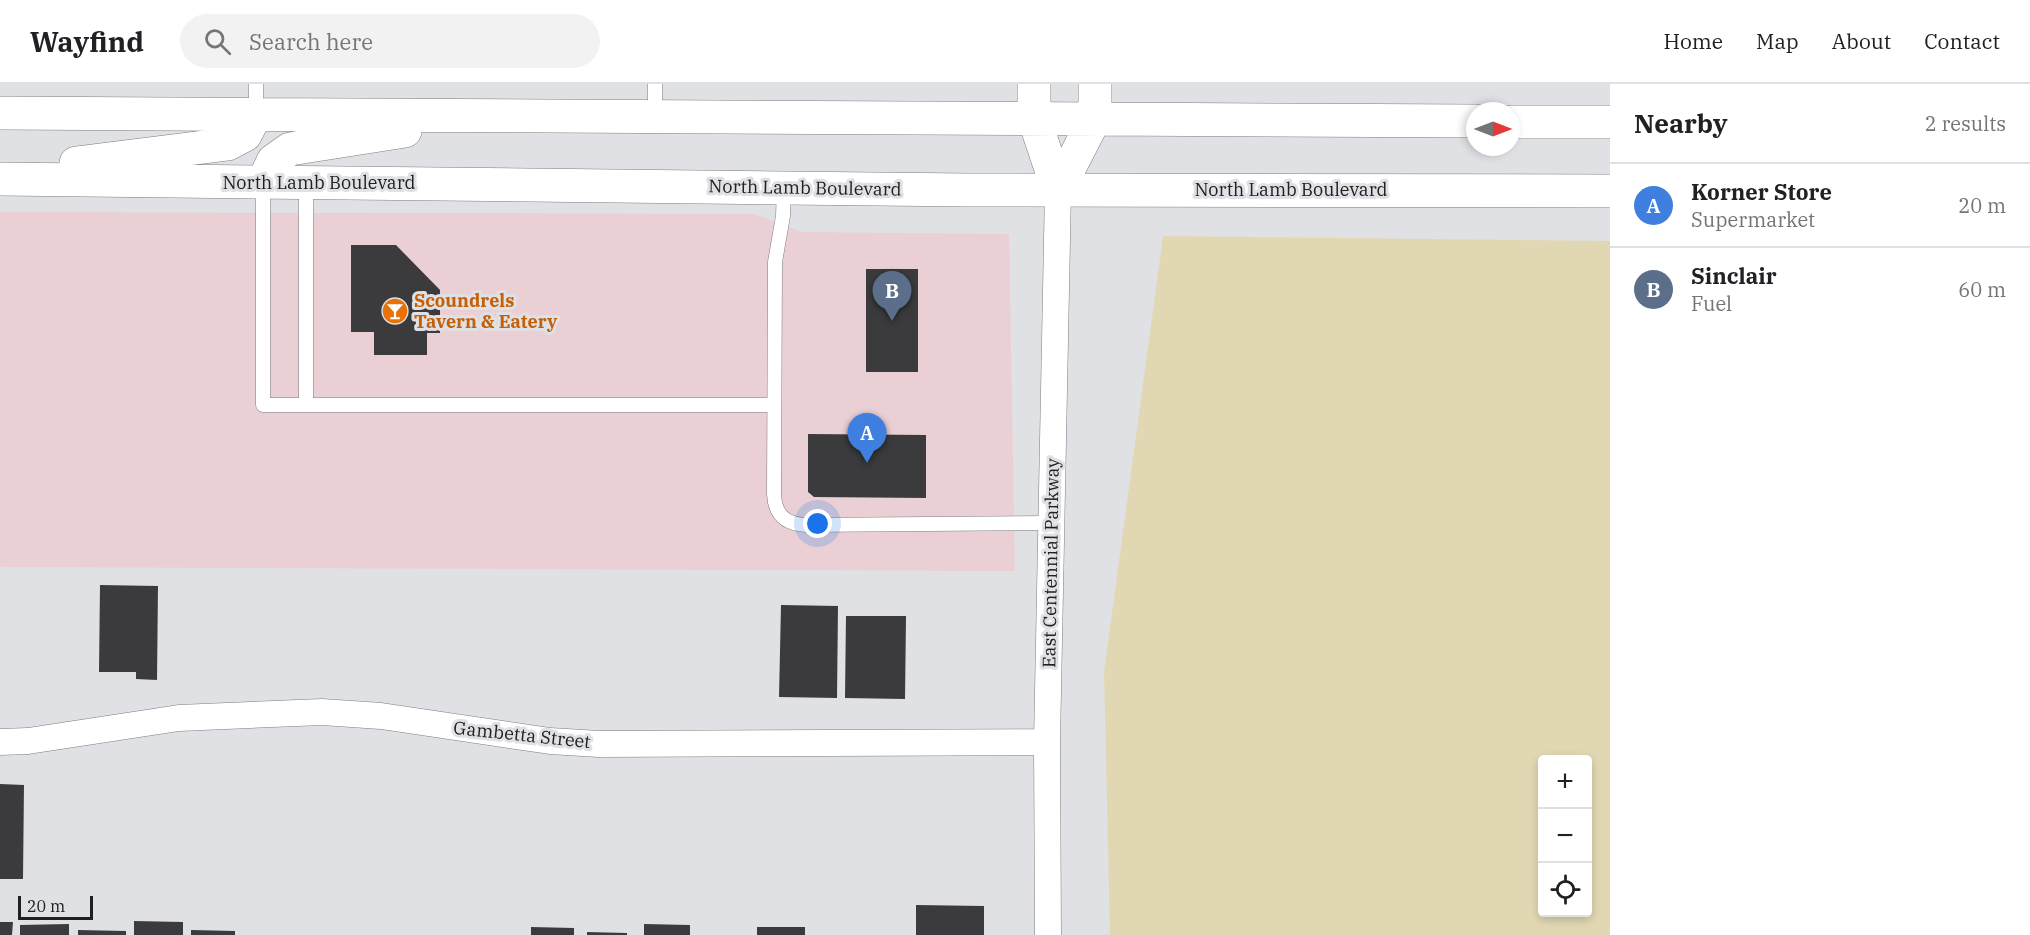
<!DOCTYPE html>
<html lang="en">
<head>
<meta charset="utf-8">
<style>
  body { margin:0; font-family:"IBM Plex Serif",serif; background:#f2f2f2; color:#202124 }
  .controls { position:absolute; right:18px; bottom:18px; display:grid; overflow:hidden; border-radius:6px; box-shadow:0 3px 9px #0003 }
  .controls button { width:54px; height:54px; display:grid; place-items:center; padding:0; border:0; border-bottom:2px solid #e0e0e0; background:#fff; color:#202124; font:30px sans-serif }
  .compass { position:absolute; left:1466px; top:18px; width:54px; height:54px; border-radius:50%; background:#fff; box-shadow:0 3px 9px #0003; rotate:90deg }
  .scale { position:absolute; left:18px; bottom:15px; width:75px; box-sizing:border-box; padding-left:6px; border:3px solid #202021; border-top:0; font-size:16px; line-height:21px; white-space:nowrap; color:#202021; -webkit-text-stroke:4px #e0e1e5; paint-order:stroke }
  .you { position:absolute; left:818px; top:440px; width:21px; height:21px; margin:-15px; border:4px solid #fff; border-radius:50%; background:#1a73e8; box-shadow:0 0 0 9px #1a73e833 }
  .badge { display:grid; place-items:center; width:39px; height:39px; border-radius:50%; background:#0f766e; color:#fff; font-size:20px; font-weight:700 }
  .pin { position:absolute; translate:-50% -50px; filter:drop-shadow(0 2px 3px #0008) }
  .pin::after { content:''; position:absolute; top:32px; width:21px; height:18px; background:inherit; clip-path:polygon(0 0,100% 0,50% 100%) }
  .list { margin:0; padding:0; list-style:none }
  h2 { display:flex; justify-content:space-between; align-items:center; height:78px; margin:0; padding:0 24px; font-size:26px }
  h2 small { font-size:20px; font-weight:400; color:#757577 }
  .list li { display:grid; grid-template-columns:39px 1fr auto; gap:18px; align-items:center; box-sizing:border-box; height:84px; padding:0 24px; border-top:2px solid #e0e0e0 }
  .list b { display:block; font-size:22px; white-space:nowrap }
  .list p { margin:0; font-size:20px; white-space:nowrap; color:#757577 }
  .list em { font-size:20px; font-style:normal; color:#757577 }
  .icon { flex:none; width:33px; height:33px; fill:none; stroke:currentColor; stroke-width:2; stroke-linecap:round; stroke-linejoin:round }
  .map { position:relative; flex:none; width:1610px; height:851px; overflow:hidden }
  header { display:flex; align-items:center; gap:36px; box-sizing:border-box; height:84px; padding:0 30px; background:#fff; border-bottom:2px solid #e0e0e0 }
  header strong { font-size:28px }
  nav { display:flex; gap:33px; margin-inline-start:auto; font-size:21px }
  .search { width:420px; height:54px; background:#f2f2f2; display:flex; align-items:center; gap:15px; box-sizing:border-box; padding:0 21px; border-radius:33px; color:#757577; font-size:22px }
  main { display:flex }
  aside { flex:1; background:#fff }
  .map>svg:first-child { display:block }
</style>
</head>
<body>
<header>
<strong>Wayfind</strong>
<div class="search"><svg class="icon" aria-label="search" viewBox="0 0 24 24"><circle cx="10" cy="10" r="6"/><path d="M15 15l6 6"/></svg>Search here</div>
<nav><a>Home</a><a>Map</a><a>About</a><a>Contact</a></nav>
</header>
<main>
<div class="map">
<svg width="1610" height="851" viewBox="0 0 1610 851">
  <rect width="100%" height="100%" fill="#e0e1e5"/>
  <path fill="#ead0d4" d="M0,128L754,130L802,148L1009,150L1015,487L0,483Z"/>
  <path fill="#e1d8b3" fill-rule="evenodd" d="M1163,152L1610,157V851H1110L1104,588ZM1542,676H1588V828H1542Z"/>
  <path fill="#3b3b3e" d="M351,161H396L440,206V249H427V271H374V248H351Z
    M866,185H918V288H866Z
    M808,350L926,351V414L814,413L808,408Z
    M100,501L158,502L157,596L136,595V588H99Z
    M781,521L838,522L837,614L779,613Z
    M846,532H906L905,615L845,614Z
    M0,700L24,701L23,795H0Z
    M916,821L984,822V851H916Z
    M134,837L183,838V851H134Z
    M0,838H13L12,851H0Z
    M69,840V851H20V841Z
    M644,840L690,841V851H644Z
    M531,843L574,844V851H531Z
    M757,843H805V851H757Z
    M78,846L126,847V851H78Z
    M191,846L235,847V851H191Z
    M587,848L627,849V851H587Z"/>
  <g fill="none" stroke-linecap="round" stroke-linejoin="round">
    <defs>
      <path id="service" d="M655,0V32
        M256,30V0
        M263,99V321H774
        M784,104L783,132L775,178L774,410C775,431 785,440 806,441L1052,439
        M306,321V99"/>
      <path id="minor" d="M0,658L28,657L179,634L322,628L381,632L550,657L599,660L1047,658
        M1048,851L1047,658L1058,106"/>
      <path id="secondary" d="M1034,0V34L1058,106
        M0,29L1475,37
        M1511,38H1610
        M76,79L228,60L245,51L256,30
        M0,95L968,106L1610,107
        M263,99L273,77L290,65L405,47
        M1058,106L1095,34V0"/>
    </defs>
    <use href="#service" stroke="#7d7d81" stroke-width="15"/>
    <use href="#minor" stroke="#7d7d81" stroke-width="27"/>
    <use href="#secondary" stroke="#7d7d81" stroke-width="34"/>
    <use href="#service" stroke="#fff" stroke-width="14"/>
    <use href="#minor" stroke="#fff" stroke-width="26"/>
    <use href="#secondary" stroke="#fff" stroke-width="33"/>
  </g>
  <defs>
    <symbol id="bar-disc" viewBox="-11 -11 22 22"><circle r="9.5" fill="#e8710a" stroke="#e0e1e5"/><path d="M-6-5H6L.8 .8V4.5H3.5V6h-7V4.5H-.8V.8Z" fill="#fff"/></symbol>
  </defs>
  <g fill-rule="evenodd">
    <use href="#bar-disc" x="380" y="212" width="30" height="30"/>
  </g>
  <g text-anchor="middle" stroke-width="6" stroke-linejoin="round" paint-order="stroke">
    <g font-size="18" fill="#202021" stroke="#e0e1e5">
      <text x="319" y="105">North Lamb Boulevard</text>
      <text transform="translate(805 104) rotate(1)" y="6">North Lamb Boulevard</text>
      <text x="1291" y="112">North Lamb Boulevard</text>
      <text transform="translate(1051 479) rotate(-89)" y="6">East Centennial Parkway</text>
      <text transform="translate(522 651) rotate(6)" y="6">Gambetta Street</text>
    </g>
    <g font-size="18" font-weight="bold" fill="#c56008" stroke="#e0e1e5" text-anchor="start">
      <text x="414" y="223">Scoundrels<tspan x="414" dy="21">Tavern &amp; Eatery</tspan></text>
    </g>
  </g>
</svg>
<div class="controls">
<button>+</button>
<button>−</button>
<button><svg class="icon" aria-label="locate" viewBox="0 0 24 24"><circle cx="12" cy="12" r="6"/><path d="M12 2v4M12 18v4M2 12h4M18 12h4"/></svg></button>
</div>
<svg class="compass" viewBox="-18 -18 36 36"><path d="M0-13l5 13h-10z" fill="#e53935"/><path d="M0 13l5-13h-10z" fill="#757577"/></svg>
<div class="scale">20 m</div>
<div class="you"></div>
<div class="pin badge" style="left:867px;top:379px;background:#3f7fe0">A</div>
<div class="pin badge" style="left:892px;top:237px;background:#5c6f8a">B</div>
</div>
<aside>
<h2>Nearby<small>2 results</small></h2>
<ul class="list">
<li><span class="badge" style="background:#3f7fe0">A</span><div><b>Korner Store</b><p>Supermarket</p></div><em>20 m</em></li>
<li><span class="badge" style="background:#5c6f8a">B</span><div><b>Sinclair</b><p>Fuel</p></div><em>60 m</em></li>
</ul>
</aside>
</main>
</body>
</html>
